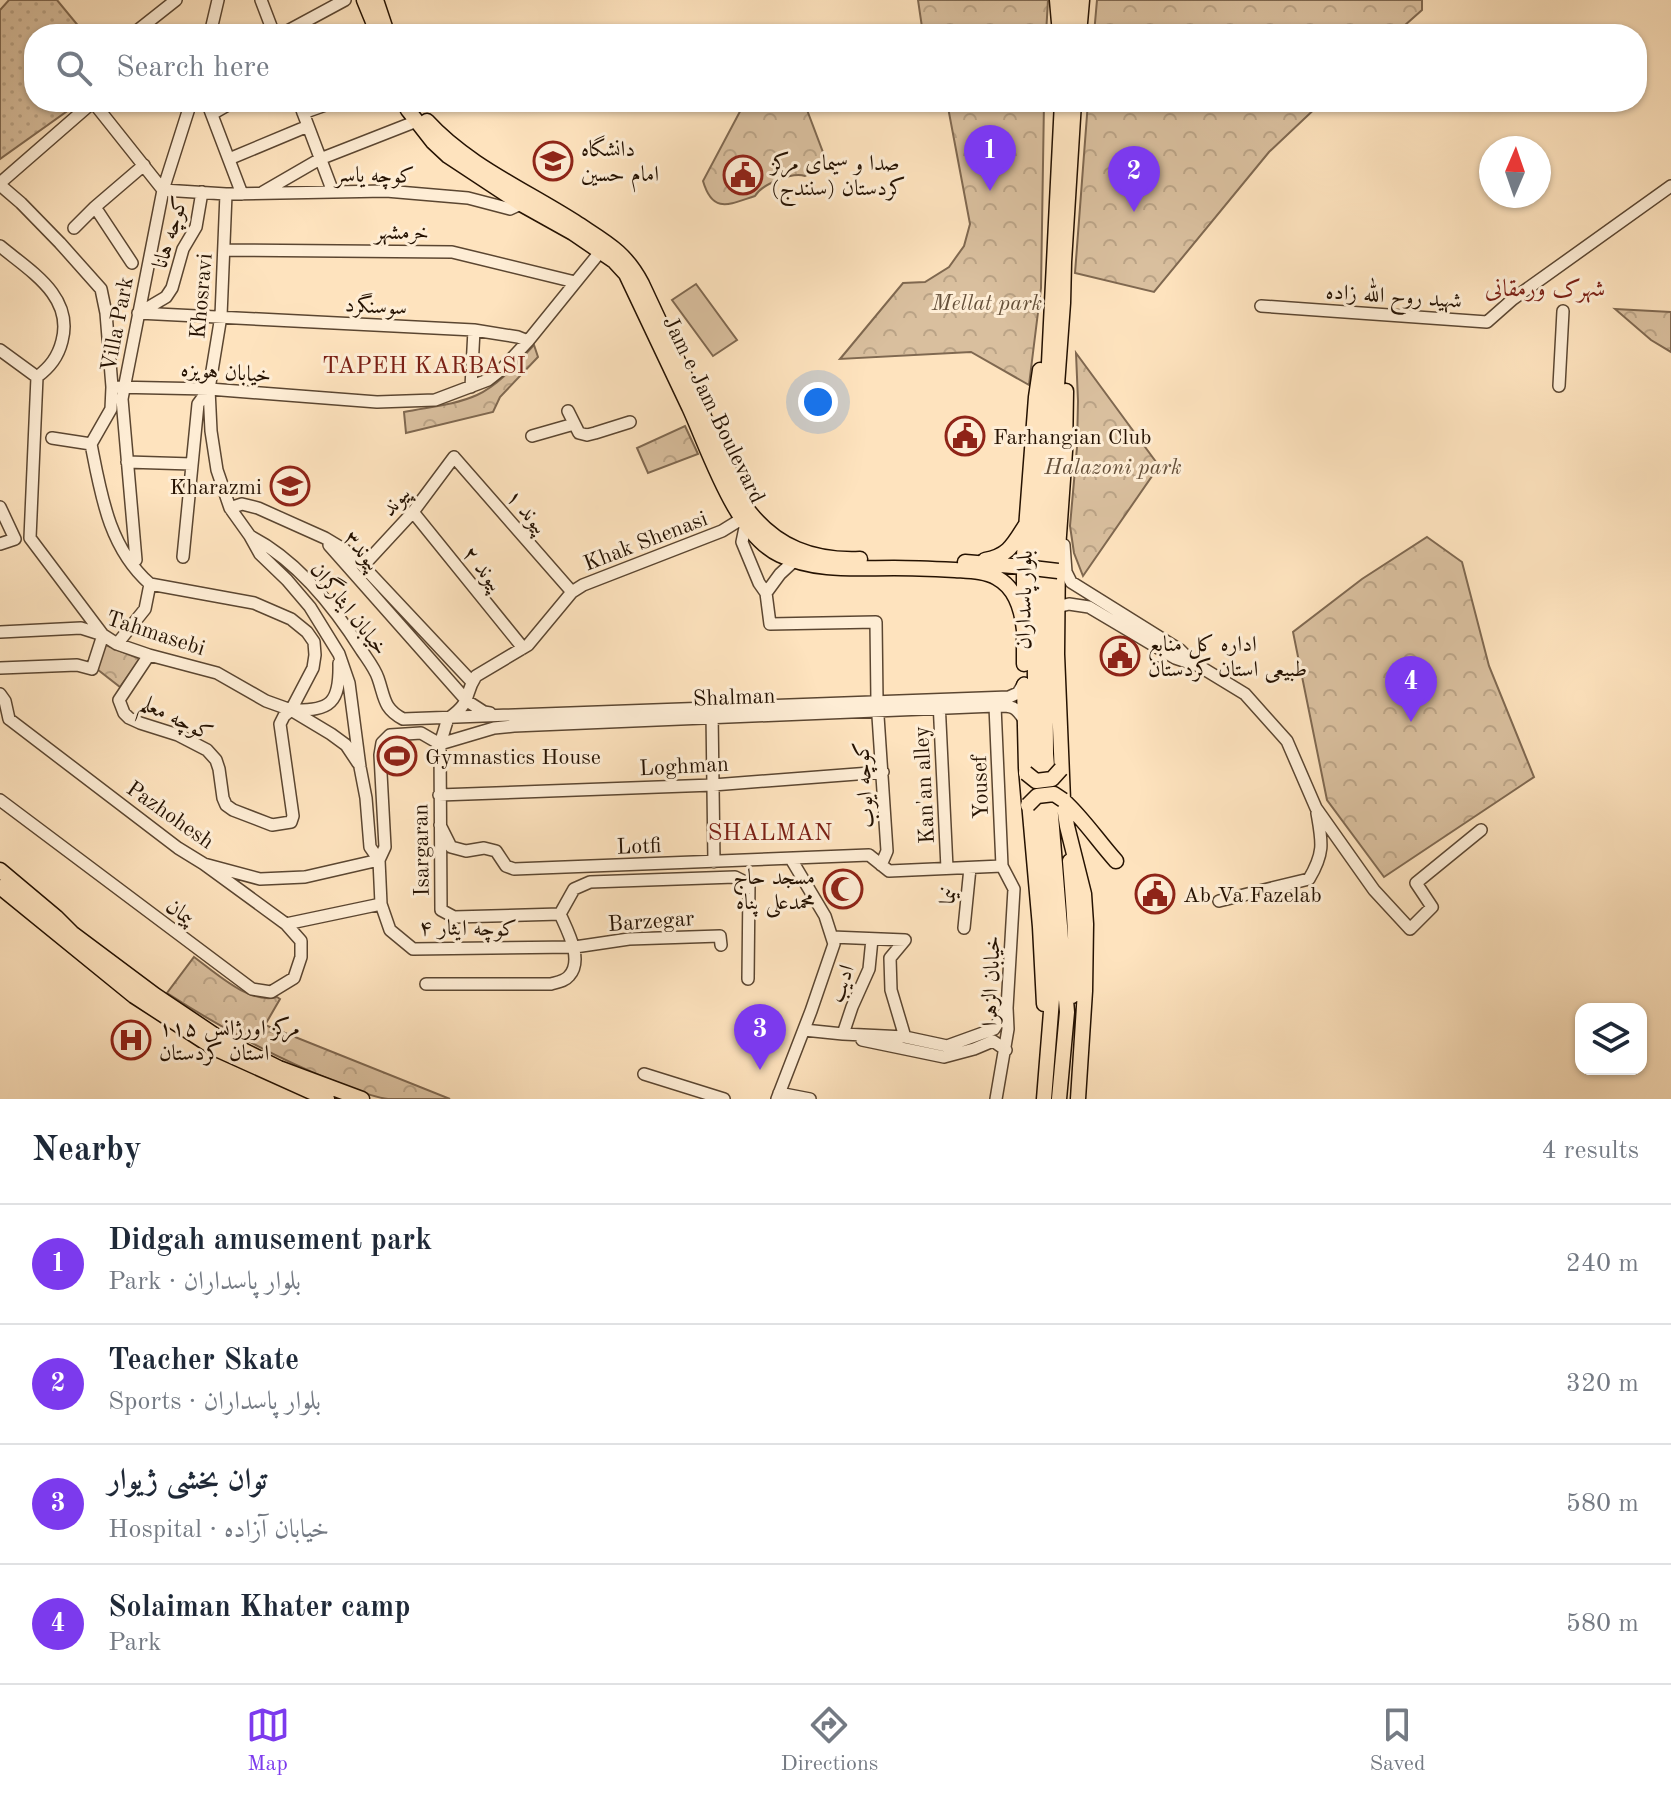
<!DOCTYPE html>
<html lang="en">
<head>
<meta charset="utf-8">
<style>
  body { margin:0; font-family:"Old Standard TT",Amiri,serif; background:#f2f2f3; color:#1f2937 }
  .controls { position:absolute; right:24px; bottom:24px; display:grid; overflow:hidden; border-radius:16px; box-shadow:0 2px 6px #0004 }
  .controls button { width:72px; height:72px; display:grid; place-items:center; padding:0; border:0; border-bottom:2px solid #e0e1e3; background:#fff; color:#1f2937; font:40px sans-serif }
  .compass { position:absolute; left:1479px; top:136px; width:72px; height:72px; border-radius:50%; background:#fff; box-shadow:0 2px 6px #0004; rotate:2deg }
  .you { position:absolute; left:818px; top:402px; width:28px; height:28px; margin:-20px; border:6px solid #fff; border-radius:50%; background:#1a73e8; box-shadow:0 0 0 12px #1a73e833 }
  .badge { display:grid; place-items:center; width:52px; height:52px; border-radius:50%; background:#7c3aed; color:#fff; font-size:26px; font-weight:700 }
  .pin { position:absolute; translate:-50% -66px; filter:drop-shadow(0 2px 4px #0008) }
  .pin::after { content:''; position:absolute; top:42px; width:28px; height:24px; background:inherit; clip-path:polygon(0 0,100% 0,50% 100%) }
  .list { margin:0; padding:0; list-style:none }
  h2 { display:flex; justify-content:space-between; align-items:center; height:104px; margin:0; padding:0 32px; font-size:34px }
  h2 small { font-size:26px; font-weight:400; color:#747a83 }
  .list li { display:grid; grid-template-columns:52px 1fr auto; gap:24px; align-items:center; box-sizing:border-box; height:120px; padding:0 32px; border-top:2px solid #e0e1e3 }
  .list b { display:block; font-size:30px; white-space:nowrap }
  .list p { margin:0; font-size:26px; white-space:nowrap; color:#747a83 }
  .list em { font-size:26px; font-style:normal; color:#747a83 }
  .icon { flex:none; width:44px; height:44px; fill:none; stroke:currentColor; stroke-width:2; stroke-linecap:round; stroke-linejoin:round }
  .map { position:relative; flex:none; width:1671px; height:1099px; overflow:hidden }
  .search { position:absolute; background:#fff; box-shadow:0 2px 6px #0004; left:24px; right:24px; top:24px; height:88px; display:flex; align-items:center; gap:20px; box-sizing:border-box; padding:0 28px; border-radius:32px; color:#747a83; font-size:30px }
  .sheet { height:584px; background:#fff }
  nav { display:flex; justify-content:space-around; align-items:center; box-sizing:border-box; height:112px; border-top:2px solid #e0e1e3; background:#fff; font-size:22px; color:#747a83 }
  nav a { display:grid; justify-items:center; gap:4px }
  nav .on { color:#7c3aed }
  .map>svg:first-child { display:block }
</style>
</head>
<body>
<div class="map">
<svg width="1671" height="1099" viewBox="0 0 1671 1099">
  <defs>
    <pattern id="park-crowns" width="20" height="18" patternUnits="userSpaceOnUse" patternTransform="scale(2)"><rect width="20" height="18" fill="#d9bf9e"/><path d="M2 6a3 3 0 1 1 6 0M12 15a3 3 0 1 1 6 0" fill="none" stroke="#baa386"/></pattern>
    <pattern id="garden-dots" width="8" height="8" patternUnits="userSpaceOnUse" patternTransform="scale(2)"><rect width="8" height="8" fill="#d9bf9e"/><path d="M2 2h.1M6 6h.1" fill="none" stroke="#baa386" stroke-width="1.8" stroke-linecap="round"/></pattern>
  </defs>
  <rect width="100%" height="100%" fill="#fee3be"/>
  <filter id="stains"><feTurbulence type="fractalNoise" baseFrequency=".0025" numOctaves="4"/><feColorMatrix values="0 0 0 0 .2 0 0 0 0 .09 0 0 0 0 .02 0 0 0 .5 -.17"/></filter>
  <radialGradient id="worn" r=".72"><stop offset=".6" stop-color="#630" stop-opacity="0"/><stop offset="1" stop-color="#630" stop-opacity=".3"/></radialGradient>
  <path fill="#d9bf9e" stroke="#7f6850" stroke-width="2" d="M696,284L737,340L713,356L672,300Z"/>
  <path fill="url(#park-crowns)" stroke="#7f6850" stroke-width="2" d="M918,0H1048L1046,34H923Z
    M1097,0H1422V10L1395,34H1094Z
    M745,102H804L824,155V166L805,176C792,172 762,184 755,196C730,204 713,215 703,181Z
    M947,102H1044L1041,288L1029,385L971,352L840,359L903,283L925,282L949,267L964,246L970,224Z
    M1088,102H1322L1269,152L1154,292L1075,273Z
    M1615,309L1671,312V352L1651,340Z
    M534,345L538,357L500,397L493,412L406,433L404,412C428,407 455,405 477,395C500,384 517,363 534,345Z
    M1076,353L1159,466L1083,576L1074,553L1070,526L1077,447L1078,401Z
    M685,426L698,454L648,473L637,448Z
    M1427,537L1462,562L1489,666L1534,777L1384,877L1327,800L1293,632L1362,579Z
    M101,643L140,659L120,687L93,666Z
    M194,957C216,973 250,1005 277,997L280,999L265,1025L450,1099C429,1099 408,1099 388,1099C370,1097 352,1088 336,1082C276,1058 221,1028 167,993Z"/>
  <path fill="url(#garden-dots)" stroke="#7f6850" stroke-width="2" d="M9,0H57L85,34H34V102H80L0,159V10Z"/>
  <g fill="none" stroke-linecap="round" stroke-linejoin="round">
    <defs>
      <path id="minor" d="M261,0L274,34
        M133,34L176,0
        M210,34L218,0
        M282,34L345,0
        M93,102L163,190
        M207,102L242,194
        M299,102L333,192
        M303,113L334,102
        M212,114L233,102
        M229,159L308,126
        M0,183L93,102
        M0,185L21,203L60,243L101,289L106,313L112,387
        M163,190L226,194L386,191L468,198L510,209L521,204
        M263,192L320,159L417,121
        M226,194L221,316L209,389L211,431L217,470L230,508L250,536L260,554L287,580L310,607L339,654L349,683L360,767L366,798L370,847L379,860
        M95,207L132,263
        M74,228L95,207L144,165
        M0,246C30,271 74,296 62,341C58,357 50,367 37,377
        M224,250L452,252L575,282
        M1261,306L1487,322L1513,299L1671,186
        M138,313L474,330L518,337L528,341
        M139,313L166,297L172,288L183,249L196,227L202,192
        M0,350L37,377
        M1559,386L1563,311
        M471,387L474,330
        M568,411L579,433L587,435L595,433L630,422
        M532,436L574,424
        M52,438L91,444
        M127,462L192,464
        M0,507L15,539L0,544
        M230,508L242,504L258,508L325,538L345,550L363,566L472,682
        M413,512L523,648
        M746,523L742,542L759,583L766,593L770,624L876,622L877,701L887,851L881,865
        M250,536C297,560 335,608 362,651C368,660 375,669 378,678C385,698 383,708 403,719L1009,697L1018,693L1024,683
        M329,545L467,701L484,712L490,713
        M1064,545L1066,572L1071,582L1180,650L1191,661
        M183,557L198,404L209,389
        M136,560L122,399L163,190L191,102
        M363,566L413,512L454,457L572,592
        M150,584C109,548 101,495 91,444L111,409L112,387L209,389L377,402L435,400L488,380L502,369L528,341L600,252
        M766,593L780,574L794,561
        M1057,607L1069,604L1089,607L1175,658L1199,666L1245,694L1287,741L1316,808L1374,890L1410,929L1432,907L1416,883L1481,830
        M0,632L81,628L103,635L117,644L149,655L217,673L266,701L291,710L331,734L346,745L358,763
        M117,644L145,609L150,584L254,603L291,619L307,632L314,642L315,655L313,668L291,710L284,716L280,724L293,816L291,822L272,825L233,810L226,805L223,798L219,769L216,760L207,750L178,735L140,723L129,718L124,713L119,700L149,655
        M0,668L77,665L92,669L103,635L30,538L37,377
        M0,694L5,701L9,719
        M939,701L947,868
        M995,706L1002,866L1014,889L1007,1008L1008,1029L996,1099
        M292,710C331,711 340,703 339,663
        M712,712L714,862
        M448,718L440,744L441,910L454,917L560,914
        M449,718C473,701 463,696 476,676L528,645L572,592L583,585L722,531L743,518
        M9,719L178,848L204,864L260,879L305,877L379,860
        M439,795L713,785L883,772
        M0,800L252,989L271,992L294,978L301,957V941L286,924L204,864
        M440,825L451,847L466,851L484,848L496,851L506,866L514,869L869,855L889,871L1002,866
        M1219,901L1309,879C1325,852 1322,842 1317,813
        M560,914L574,889L590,882L735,877L749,884L748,979
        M286,924L381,904
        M964,928L970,868
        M832,937L905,940
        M905,940L890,958L891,990L905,1037
        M721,945L720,936L629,939L575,947L413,949L390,930L381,904L379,860L385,847L380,755L382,743L390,735L421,733L440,744L494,728L514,726L995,706C1011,706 1015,705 1024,720
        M426,984H551C558,982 565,981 569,976C584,960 567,930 560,914
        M804,1030L843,1034L905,1037L947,1046L994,1029L1007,1008
        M843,1034L852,1007L869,969L872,939
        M862,1040L944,1057L974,1049L993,1041L1006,1050
        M644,1074L724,1099
        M779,1093L810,1099
        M777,1099L811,1011L834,944L825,916L791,859"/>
      <path id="major" d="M364,0L378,34
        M376,0L386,30
        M1057,0L1060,34
        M1066,32L1068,0
        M1079,34L1082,0
        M404,102L408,110L433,142L448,156L521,204L573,233L614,261L626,274C647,319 668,363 689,407C709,450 735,534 780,555C817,572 855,568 894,568C915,568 935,569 955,570C969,571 985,571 997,578C1016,588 1022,611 1024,630
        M427,121C467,165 525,190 575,222C605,242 625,251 642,284L747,509C776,547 813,561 860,559
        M1066,391L1065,451L1058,549L1057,654L1063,800L1067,826L1084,894L1086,924L1085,991L1078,1099
        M985,560C1008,556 1013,545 1025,526
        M965,562L1024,567
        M1024,664V555L1036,397L1040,370
        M1024,685L1026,768L1040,927L1044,1004
        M1063,800C1083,818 1098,841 1116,861
        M1070,861C1073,902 1079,956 1072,996
        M0,870L56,917L72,933L155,995L219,1038L279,1068L362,1099
        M0,887L134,996L214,1048L327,1099
        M1044,1099L1053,987L1051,941L1036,755L1034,602L1038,509L1047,403L1062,102
        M1059,1099L1067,1012L1046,754L1045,602L1048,509L1063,303L1064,262L1074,102"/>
    </defs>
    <use href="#minor" stroke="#5b4631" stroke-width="14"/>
    <use href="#major" stroke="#251202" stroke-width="17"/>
    <use href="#minor" stroke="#feedd5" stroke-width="11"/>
    <use href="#major" stroke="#fee3be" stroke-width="14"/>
    <defs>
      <path id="major-bridge" d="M1024,567L1058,571
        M1026,773L1036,781L1052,779L1061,769
        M1028,805L1037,796L1054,794L1063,800"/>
    </defs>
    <use href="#major-bridge" stroke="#251202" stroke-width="17" stroke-linecap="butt"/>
    <use href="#major-bridge" stroke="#fee3be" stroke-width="14"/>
  </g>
  <defs>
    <symbol id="university-ring" viewBox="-11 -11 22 22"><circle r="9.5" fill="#feedd5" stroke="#8f2418" stroke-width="1.5"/><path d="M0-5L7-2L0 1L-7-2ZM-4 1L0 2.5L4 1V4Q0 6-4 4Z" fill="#8f2418"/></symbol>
    <symbol id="civic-ring" viewBox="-11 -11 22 22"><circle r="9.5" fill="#feedd5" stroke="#8f2418" stroke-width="1.5"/><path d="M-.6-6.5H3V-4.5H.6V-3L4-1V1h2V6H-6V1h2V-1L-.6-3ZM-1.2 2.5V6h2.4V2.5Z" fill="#8f2418"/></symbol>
    <symbol id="school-ring" viewBox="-11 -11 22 22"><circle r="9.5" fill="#feedd5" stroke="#8f2418" stroke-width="1.5"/><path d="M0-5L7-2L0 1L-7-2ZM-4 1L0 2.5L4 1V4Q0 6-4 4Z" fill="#8f2418"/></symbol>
    <symbol id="stadium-ring" viewBox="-11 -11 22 22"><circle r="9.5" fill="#feedd5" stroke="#8f2418" stroke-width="1.5"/><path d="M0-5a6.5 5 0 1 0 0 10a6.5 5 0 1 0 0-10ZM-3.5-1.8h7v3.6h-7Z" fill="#8f2418"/></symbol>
    <symbol id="mosque-ring" viewBox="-11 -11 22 22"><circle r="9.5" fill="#feedd5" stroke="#8f2418" stroke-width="1.5"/><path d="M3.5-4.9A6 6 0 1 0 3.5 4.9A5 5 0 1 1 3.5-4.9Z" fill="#8f2418"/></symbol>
    <symbol id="hospital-ring" viewBox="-11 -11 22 22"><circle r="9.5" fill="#feedd5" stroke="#8f2418" stroke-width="1.5"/><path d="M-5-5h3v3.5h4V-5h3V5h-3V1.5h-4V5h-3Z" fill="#8f2418"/></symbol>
  </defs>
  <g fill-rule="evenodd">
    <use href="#university-ring" x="531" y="139" width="44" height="44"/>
    <use href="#civic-ring" x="721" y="153" width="44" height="44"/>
    <use href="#civic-ring" x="943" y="414" width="44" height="44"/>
    <use href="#school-ring" x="268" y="464" width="44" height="44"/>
    <use href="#civic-ring" x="1098" y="634" width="44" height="44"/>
    <use href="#stadium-ring" x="375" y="734" width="44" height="44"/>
    <use href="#mosque-ring" x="821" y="867" width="44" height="44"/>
    <use href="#civic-ring" x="1133" y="872" width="44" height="44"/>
    <use href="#hospital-ring" x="109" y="1018" width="44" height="44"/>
  </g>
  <g text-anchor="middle" stroke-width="6" stroke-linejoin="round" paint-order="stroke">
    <g font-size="22" fill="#251202" stroke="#feedd5" text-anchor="start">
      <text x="581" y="156">دانشگاه<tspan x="581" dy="25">امام حسین</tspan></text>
      <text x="771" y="170">صدا و سیمای مرکز<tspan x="771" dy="25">کردستان (سنندج)</tspan></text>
      <text x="993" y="444">Farhangian Club</text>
      <text x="262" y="494" text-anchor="end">Kharazmi</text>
      <text x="1148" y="651">اداره کل منابع<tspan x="1148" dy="25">طبیعی استان کردستان</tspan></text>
      <text x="425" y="764">Gymnastics House</text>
      <text x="815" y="884" text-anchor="end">مسجد حاج<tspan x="815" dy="25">محمدعلی پناه</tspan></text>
      <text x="1183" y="902">Ab Va Fazelab</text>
      <text x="159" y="1035">مرکز اورژانس ۱۱۵<tspan x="159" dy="25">استان کردستان</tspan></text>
    </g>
    <g font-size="22" fill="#251202" stroke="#feedd5">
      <text transform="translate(375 174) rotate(1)" y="8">کوچه یاسر</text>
      <text transform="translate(402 231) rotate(1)" y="8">خرمشهر</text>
      <text transform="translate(169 232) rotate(-73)" y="8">کوچه هانا</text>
      <text transform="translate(1394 295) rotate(4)" y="8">شهید روح الله زاده</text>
      <text transform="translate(200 296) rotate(-85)" y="8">Khosravi</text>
      <text transform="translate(376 305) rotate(3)" y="8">سوسنگرد</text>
      <text transform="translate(116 324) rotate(-79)" y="8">Villa Park</text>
      <text transform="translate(226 371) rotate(4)" y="8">خیابان هویزه</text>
      <text transform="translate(715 409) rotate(64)" y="8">Jam e Jam Boulevard</text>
      <text transform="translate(395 500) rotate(-50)" y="8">پیوند</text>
      <text transform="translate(528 511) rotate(49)" y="8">پیوند ۱</text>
      <text transform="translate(645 540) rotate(-21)" y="8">Khak Shenasi</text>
      <text transform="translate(363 550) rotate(50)" y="8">پیوند۳</text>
      <text transform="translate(484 568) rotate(51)" y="8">پیوند ۲</text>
      <text transform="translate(1023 600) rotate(-89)" y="8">بلوار پاسداران</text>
      <text transform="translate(350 608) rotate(52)" y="8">خیابان ایثارگران</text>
      <text transform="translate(156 632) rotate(18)" y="8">Tahmasebi</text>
      <text transform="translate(734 696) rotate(-2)" y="8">Shalman</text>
      <text transform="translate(177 717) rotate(26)" y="8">کوچه معلم</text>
      <text transform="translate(684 765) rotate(-3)" y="8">Loghman</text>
      <text transform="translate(863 785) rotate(-94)" y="8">کوچه ایوب</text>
      <text transform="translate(923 785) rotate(-93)" y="8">Kan'an alley</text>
      <text transform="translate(979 787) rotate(-92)" y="8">Yousef</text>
      <text transform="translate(171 814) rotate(35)" y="8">Pazhohesh</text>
      <text transform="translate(639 845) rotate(-2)" y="8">Lotfi</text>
      <text transform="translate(420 850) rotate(-91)" y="8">Isargaran</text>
      <text transform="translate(947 896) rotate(-84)" y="8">نیما</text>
      <text transform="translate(181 911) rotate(37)" y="8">پیمان</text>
      <text transform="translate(651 920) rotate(-4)" y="8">Barzegar</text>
      <text transform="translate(468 927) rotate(1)" y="8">کوچه ایثار ۴</text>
      <text transform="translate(990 981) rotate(-88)" y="8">خیابان الزهرا</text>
      <text transform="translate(840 983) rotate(-69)" y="8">ادیب</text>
    </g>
    <g font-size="22" font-style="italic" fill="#644f39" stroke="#feedd5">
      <text x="987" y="310">Mellat park</text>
      <text x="1113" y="474">Halazoni park</text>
    </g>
    <g font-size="24" fill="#7a1f14" stroke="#feedd5">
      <text x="1545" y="296">شهرک ورمقانی</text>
      <text x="424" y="373">TAPEH KARBASI</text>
      <text x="770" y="840">SHALMAN</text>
    </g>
  </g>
  <rect width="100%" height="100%" filter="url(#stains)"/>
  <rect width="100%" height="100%" fill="url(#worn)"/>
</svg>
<div class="controls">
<button><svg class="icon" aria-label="layers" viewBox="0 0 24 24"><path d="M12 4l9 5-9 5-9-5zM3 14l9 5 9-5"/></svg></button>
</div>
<svg class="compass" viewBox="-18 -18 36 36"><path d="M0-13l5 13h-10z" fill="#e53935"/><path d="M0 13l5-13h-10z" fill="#747a83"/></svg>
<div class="you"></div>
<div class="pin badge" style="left:990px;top:191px">1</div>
<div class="pin badge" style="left:1134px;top:212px">2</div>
<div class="pin badge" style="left:760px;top:1070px">3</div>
<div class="pin badge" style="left:1411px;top:722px">4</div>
<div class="search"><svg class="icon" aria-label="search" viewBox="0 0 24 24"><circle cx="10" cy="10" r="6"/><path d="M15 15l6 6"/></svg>Search here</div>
</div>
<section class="sheet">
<h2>Nearby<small>4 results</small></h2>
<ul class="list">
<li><span class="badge">1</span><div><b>Didgah amusement park</b><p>Park · بلوار پاسداران</p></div><em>240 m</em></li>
<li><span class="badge">2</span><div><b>Teacher Skate</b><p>Sports · بلوار پاسداران</p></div><em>320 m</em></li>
<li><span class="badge">3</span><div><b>توان بخشی ژیوار</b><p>Hospital · خیابان آزاده</p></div><em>580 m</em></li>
<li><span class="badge">4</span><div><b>Solaiman Khater camp</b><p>Park</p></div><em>580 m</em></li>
</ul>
</section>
<nav>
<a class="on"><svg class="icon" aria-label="map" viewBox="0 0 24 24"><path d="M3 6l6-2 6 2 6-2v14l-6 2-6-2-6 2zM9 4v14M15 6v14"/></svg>Map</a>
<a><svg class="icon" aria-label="directions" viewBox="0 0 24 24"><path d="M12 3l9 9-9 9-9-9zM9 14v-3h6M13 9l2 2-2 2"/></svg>Directions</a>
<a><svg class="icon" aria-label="saved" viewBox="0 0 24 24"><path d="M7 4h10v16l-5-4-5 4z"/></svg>Saved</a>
</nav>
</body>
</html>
